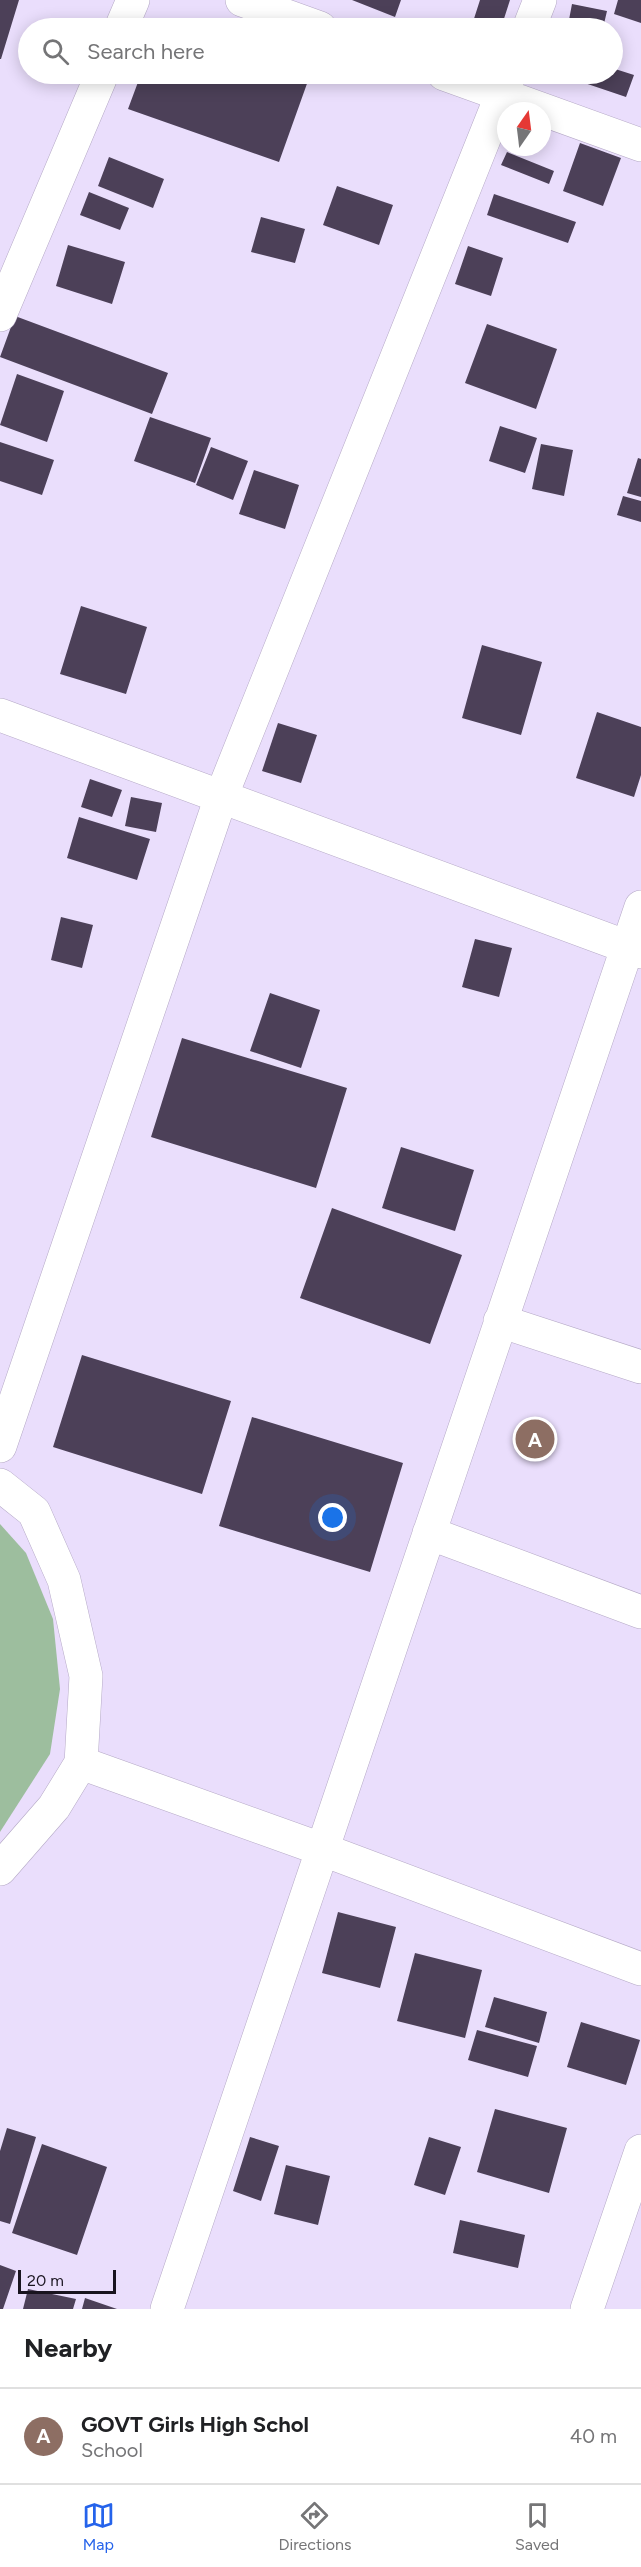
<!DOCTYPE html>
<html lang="en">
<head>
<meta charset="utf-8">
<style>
  body { margin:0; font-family:Figtree,sans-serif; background:#f2f2f2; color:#202124 }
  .compass { position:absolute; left:497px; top:102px; width:54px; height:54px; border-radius:50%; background:#fff; box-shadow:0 3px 15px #0003; rotate:14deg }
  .scale { position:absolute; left:18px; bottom:15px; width:98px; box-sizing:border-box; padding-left:6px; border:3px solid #19141f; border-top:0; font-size:16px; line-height:21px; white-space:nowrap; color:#19141f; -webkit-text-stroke:4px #eadefc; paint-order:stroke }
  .you { position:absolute; left:333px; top:1518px; width:21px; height:21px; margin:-15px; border:4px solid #fff; border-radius:50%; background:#1a73e8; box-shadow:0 0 0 9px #1a73e833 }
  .badge { display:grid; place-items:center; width:39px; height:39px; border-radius:50%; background:#2563eb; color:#fff; font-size:20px; font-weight:700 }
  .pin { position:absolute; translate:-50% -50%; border:3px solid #fff; box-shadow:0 2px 6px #0006 }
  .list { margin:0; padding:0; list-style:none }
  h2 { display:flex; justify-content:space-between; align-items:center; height:78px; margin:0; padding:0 24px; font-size:26px }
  h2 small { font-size:20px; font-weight:400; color:#757577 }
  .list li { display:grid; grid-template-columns:39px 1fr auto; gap:18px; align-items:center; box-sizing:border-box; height:96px; padding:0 24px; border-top:2px solid #e0e0e0 }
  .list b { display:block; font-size:22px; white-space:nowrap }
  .list p { margin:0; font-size:20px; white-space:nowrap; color:#757577 }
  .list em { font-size:20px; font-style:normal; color:#757577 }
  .icon { flex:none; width:33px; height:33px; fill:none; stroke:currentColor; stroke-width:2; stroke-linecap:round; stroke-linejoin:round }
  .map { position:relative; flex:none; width:641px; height:2309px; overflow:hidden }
  .search { position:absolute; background:#fff; box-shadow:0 3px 15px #0003; left:18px; right:18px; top:18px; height:66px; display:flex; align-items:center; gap:15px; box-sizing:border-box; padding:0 21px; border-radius:33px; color:#757577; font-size:22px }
  .sheet { height:174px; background:#fff }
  nav { display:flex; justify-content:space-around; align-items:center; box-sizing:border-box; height:84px; border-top:2px solid #e0e0e0; background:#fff; font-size:16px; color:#757577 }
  nav a { display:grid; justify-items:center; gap:3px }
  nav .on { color:#2563eb }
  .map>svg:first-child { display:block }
</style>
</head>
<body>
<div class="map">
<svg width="641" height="2309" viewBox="0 0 641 2309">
  <rect width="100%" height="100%" fill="#eadefc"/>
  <path fill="#9dbe9e" d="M0,1524L26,1553L53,1619L60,1689L50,1754L0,1832Z"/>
  <path fill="#4c4058" d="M0,0H19L1,59H0Z
    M352,0H401L395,17Z
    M480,0H510L501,28H471Z
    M618,0H641V23L614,14Z
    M572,4L607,11L603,28L568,25Z
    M612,68L634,75L626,97L558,74H612Z
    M141,74H297L309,78L279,162L128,109Z
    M580,143L621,158L603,206L563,191Z
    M507,152L554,171L549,184L501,165Z
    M109,157L164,179L153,208L98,186Z
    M337,186L393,205L379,245L323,225Z
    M89,192L129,208L120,230L80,215Z
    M494,194L576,222L568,243L487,215Z
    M261,217L305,229L295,263L251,252Z
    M68,245L125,262L112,304L56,286Z
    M468,246L503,258L491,296L455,284Z
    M15,316L168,373L152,414L0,357Z
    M487,324L557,349L536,409L465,383Z
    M17,374L64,391L47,442L0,425Z
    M150,417L211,438L195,483L134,461Z
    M500,426L537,438L525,473L489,461Z
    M0,442L54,460L42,495L0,481Z
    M541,444L573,450L564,496L532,489Z
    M211,447L248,461L233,500L196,485Z
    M638,458L641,459V497L627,493Z
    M254,470L299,485L285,529L239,514Z
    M623,496L641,501V522L617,515Z
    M81,606L147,627L126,694L60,674Z
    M482,645L542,662L521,735L462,718Z
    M597,712L641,727V775L634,797L576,778Z
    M278,723L317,735L301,783L262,771Z
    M90,779L122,790L112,817L81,807Z
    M131,797L162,803L156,832L125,826Z
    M79,817L150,839L137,880L67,858Z
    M61,917L93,925L82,968L51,960Z
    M475,939L512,948L499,997L462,987Z
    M270,993L320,1010L301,1068L250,1051Z
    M182,1038L347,1088L316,1188L151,1137Z
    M401,1147L474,1170L455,1231L382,1208Z
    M332,1208L462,1255L430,1344L300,1298Z
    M82,1355L231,1401L202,1494L53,1447Z
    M252,1417L403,1463L370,1572L219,1526Z
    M338,1912L396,1927L380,1988L322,1973Z
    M415,1953L482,1970L465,2038L397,2021Z
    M494,1997L547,2012L539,2043L485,2027Z
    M581,2022L640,2040L626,2085L567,2067Z
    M477,2030L537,2046L528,2077L468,2060Z
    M495,2109L567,2128L549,2193L477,2172Z
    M7,2128L36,2137L10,2224L0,2221V2151Z
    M250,2137L279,2146L261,2201L233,2191Z
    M429,2137L461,2147L445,2195L414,2185Z
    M42,2144L107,2167L77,2255L12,2233Z
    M286,2165L330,2176L318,2225L274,2214Z
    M460,2220L525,2235L518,2268L453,2253Z
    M0,2265L16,2271L3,2309H0Z
    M28,2289L76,2299L73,2309H23Z
    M85,2298L117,2309H82Z"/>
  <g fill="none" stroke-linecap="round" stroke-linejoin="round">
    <defs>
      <path id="minor" d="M242,0L320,28
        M121,28L133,0
        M529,28L540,0
        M444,74L641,145
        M0,315L102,74
        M0,715L641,952
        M500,1321L641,1367
        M0,1446L221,797L510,74
        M0,1485L34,1512L64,1580L86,1676L81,1763L54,1807L0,1869
        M429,1533L641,1612
        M81,1763L321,1849L641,1969
        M167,2309L641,907
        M587,2309L641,2151"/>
    </defs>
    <use href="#minor" stroke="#b5a9c6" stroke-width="34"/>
    <use href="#minor" stroke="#fff" stroke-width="33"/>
  </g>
</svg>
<svg class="compass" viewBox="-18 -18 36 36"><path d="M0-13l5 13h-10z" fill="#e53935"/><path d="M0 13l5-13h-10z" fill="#757577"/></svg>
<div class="scale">20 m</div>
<div class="you"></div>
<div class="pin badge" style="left:535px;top:1439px;background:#8d6e63">A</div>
<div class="search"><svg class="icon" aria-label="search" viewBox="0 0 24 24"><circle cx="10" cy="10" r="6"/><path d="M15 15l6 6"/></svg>Search here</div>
</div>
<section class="sheet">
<h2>Nearby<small></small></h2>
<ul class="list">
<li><span class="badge" style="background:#8d6e63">A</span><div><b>GOVT Girls High Schol</b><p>School</p></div><em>40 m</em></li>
</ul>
</section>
<nav>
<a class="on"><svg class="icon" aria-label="map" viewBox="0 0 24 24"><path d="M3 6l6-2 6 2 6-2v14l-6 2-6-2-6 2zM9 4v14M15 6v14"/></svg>Map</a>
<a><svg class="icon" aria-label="directions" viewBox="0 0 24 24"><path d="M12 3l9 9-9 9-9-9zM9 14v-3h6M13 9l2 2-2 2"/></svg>Directions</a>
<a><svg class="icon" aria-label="saved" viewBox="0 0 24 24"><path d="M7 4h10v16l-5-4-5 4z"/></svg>Saved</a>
</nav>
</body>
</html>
